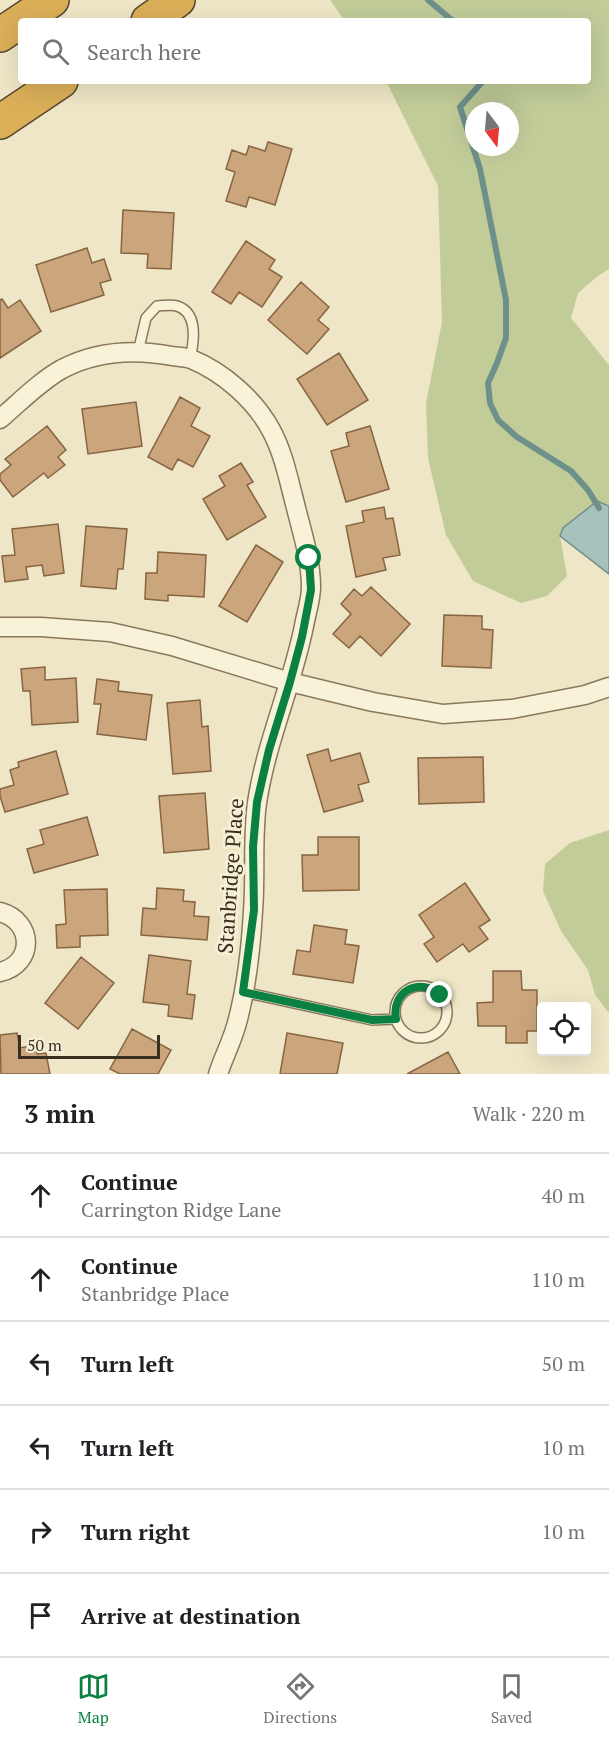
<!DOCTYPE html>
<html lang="en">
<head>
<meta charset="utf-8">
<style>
  body { margin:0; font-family:"PT Serif",serif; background:#f6f6f6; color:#202124 }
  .controls { position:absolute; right:18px; bottom:18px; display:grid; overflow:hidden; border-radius:6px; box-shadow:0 6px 24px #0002 }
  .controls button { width:54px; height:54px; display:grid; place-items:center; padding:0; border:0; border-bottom:2px solid #e0e0e0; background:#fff; color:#202124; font:30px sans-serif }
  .compass { position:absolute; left:465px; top:102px; width:54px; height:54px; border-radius:50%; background:#fff; box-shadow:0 6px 24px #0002; rotate:164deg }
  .scale { position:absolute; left:18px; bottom:15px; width:142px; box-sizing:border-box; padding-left:6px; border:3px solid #392e1f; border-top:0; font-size:16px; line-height:21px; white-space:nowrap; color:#392e1f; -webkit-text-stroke:4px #f5efd5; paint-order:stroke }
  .stop { position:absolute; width:18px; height:18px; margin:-14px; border:4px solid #0b8043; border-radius:50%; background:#fff }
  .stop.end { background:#0b8043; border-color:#fff; box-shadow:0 2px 6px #0008 }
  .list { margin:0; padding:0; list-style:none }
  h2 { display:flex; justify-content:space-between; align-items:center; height:78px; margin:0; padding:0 24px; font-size:26px }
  h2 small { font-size:20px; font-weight:400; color:#757577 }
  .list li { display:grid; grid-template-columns:39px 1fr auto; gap:18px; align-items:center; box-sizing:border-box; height:84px; padding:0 24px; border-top:2px solid #e0e0e0 }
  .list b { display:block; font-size:22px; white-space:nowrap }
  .list p { margin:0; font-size:20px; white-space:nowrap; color:#757577 }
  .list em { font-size:20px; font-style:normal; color:#757577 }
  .icon { flex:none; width:33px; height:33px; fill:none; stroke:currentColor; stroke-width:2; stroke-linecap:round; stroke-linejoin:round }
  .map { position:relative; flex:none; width:609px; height:1074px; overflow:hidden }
  .search { position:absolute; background:#fff; box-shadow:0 6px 24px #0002; left:18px; right:18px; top:18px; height:66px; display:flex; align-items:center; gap:15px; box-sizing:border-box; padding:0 21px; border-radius:6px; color:#757577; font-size:22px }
  .sheet { height:582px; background:#fff }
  nav { display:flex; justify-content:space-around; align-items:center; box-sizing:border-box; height:84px; border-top:2px solid #e0e0e0; background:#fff; font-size:16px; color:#757577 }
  nav a { display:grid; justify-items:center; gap:3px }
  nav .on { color:#0b8043 }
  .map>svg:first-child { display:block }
</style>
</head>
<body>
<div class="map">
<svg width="609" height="1074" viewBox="0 0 609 1074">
  <rect width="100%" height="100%" fill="#eee6c6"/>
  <path fill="#c1cc99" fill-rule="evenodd" d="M330,0H609V269L598,276L578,293L571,318L609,365V505L597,501L563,528L560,536L567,576L547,596L521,603L473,581L446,535L428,458L426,403L442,322L438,186L386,81H588V21H345ZM474,111H510V147H474Z
    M609,830V1013L595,995L588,970L561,931L543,891L545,864L570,843Z"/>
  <path fill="#a7c1bc" stroke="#6e908b" stroke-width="1.5" d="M597,501L609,506V574L560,536L563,528Z"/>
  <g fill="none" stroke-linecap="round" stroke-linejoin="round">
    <path stroke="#6e908b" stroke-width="6" d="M428,0L453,21
      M483,81L460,107L480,169L506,300V338L497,363L488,383L490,403L498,420L517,437L571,471L588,490L599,508"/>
  </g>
  <path fill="#cba57c" stroke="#876542" stroke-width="1.5" d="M268,142L292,149L275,205L249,197L246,207L226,201L235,172L226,169L232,150L246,155L249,146L265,151Z
    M123,210L174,213L171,269L147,268L148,254L121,253Z
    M246,241L275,260L269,269L282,277L262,307L239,292L231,304L212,292Z
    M87,248L92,263L104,259L111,280L100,283L104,295L51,312L36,265Z
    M301,282L329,307L318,320L329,329L307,354L268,320Z
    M2,299L8,308L20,300L41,331L0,358V300Z
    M339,353L368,400L327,425L297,379Z
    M180,397L200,408L191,426L210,436L193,467L178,459L172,470L148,457Z
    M136,402L142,446L88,454L82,409Z
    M47,426L66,450L58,457L65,465L48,478L44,473L13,497L0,480V474L11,465L5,459Z
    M370,426L389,489L346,502L331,451L349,446L346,433Z
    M241,463L253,482L247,485L266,517L227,540L203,499L225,486L219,476Z
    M384,507L386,519L393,518L400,555L383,558L386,570L356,577L346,526L364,522L362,511Z
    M58,524L64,573L44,576L42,565L26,567L28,579L5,582L2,556L15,555L12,529Z
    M86,526L127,529L123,569H118L116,589L81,586Z
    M256,545L283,562L247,622L219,606Z
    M158,552L206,555L204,597L168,595V601L145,599L146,573H157Z
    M371,587L410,624L381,656L360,636L349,648L333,634L351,614L341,604L354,589L362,596Z
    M444,615L482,616V629L493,630L491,668L442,666Z
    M45,667V680L76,678L78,722L32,725L30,691H23L21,669Z
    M97,679L119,682L118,691L152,695L146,740L97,734L101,704H94Z
    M200,700L202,727L208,726L211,771L173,774L167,703Z
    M328,749L331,761L360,753L369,782L358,785L363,801L324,812L307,755Z
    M56,751L68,794L5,812L0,796V789L14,785L10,770L19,767L18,762Z
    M483,757L484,802L419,804L418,758Z
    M205,793L209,849L164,853L159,796Z
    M87,817L98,855L34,873L27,849L44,844L40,830Z
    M318,837H359V890L303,891L302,855H318Z
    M465,883L490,920L479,927L488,939L469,952L463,944L437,962L424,944L434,937L419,915Z
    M157,888L184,890L183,901L195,902L194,916L209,917L207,940L141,935L143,908L156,909Z
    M107,889L108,935L80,936V947L57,948L56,925L66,924L64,890Z
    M314,925L347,930L345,944L359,946L353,983L293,974L297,950L310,952Z
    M149,955L191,961L187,994L195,995L192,1019L168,1016L169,1005L143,1002Z
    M81,957L114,983L78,1029L45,1003Z
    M493,971H521L522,990H537V1031H527V1043H506V1026H478L477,1003L493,1002Z
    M132,1029L171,1050L158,1074H120L110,1069Z
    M17,1033L20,1048L36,1045L37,1054L46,1053L50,1074H1L0,1035Z
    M287,1033L343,1043L337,1074H280Z
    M448,1052L460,1074H407Z"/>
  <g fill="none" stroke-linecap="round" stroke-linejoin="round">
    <defs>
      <path id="service" d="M138,352L146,318L157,306C163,306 171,304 177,306C199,313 194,342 190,359
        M395 1012a26 26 0 1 1 52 0a26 26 0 1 1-52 0Z
        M243,992L372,1020L396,1019"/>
      <path id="minor" d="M0,419C20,402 39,382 62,369C96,351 135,349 172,356C178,357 185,357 191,359C223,372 255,400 271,430C283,452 288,477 294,500C301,529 311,558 311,587C311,600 306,614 304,626C292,686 266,742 257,803C252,839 256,875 253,911C251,947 247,984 238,1019C234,1037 224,1056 218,1074
        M0,627H41L110,632L172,646L290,682L373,702L443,714L512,709L585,695L609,687
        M0,912C34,921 35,964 0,972"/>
      <path id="motorway" d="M148,21L178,0
        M0,35L52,0
        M0,122L61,81"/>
    </defs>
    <use href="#service" stroke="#89785c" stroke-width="12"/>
    <use href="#minor" stroke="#89785c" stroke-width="21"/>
    <use href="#motorway" stroke="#574630" stroke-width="36"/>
    <use href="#service" stroke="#f8f2d9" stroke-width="9"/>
    <use href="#minor" stroke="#f8f2d9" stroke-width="18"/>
    <use href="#motorway" stroke="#dbaf58" stroke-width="33"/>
  </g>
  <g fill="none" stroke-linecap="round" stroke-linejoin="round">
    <path stroke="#0b8043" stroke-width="8" d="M309,558L311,590L302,637L290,682L269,750L257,802L253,847L254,910L243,992L372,1020L396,1019C391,992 419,976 440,995"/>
  </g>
  <g text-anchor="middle" stroke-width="6" stroke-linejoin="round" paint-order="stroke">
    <g font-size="21" fill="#392e1f" stroke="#f5efd5">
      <text transform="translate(231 876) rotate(-86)" y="7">Stanbridge Place</text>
    </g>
  </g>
</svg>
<div class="controls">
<button><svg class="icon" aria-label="locate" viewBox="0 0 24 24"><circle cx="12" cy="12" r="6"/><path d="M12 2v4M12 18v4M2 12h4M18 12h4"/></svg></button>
</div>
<svg class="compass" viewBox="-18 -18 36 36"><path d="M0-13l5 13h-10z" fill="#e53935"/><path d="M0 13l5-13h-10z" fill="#757577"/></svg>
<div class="scale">50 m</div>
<div class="stop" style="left:309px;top:558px"></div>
<div class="stop end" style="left:440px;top:995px"></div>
<div class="search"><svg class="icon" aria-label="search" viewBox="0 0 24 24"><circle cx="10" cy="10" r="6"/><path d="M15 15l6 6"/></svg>Search here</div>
</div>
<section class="sheet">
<h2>3 min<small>Walk · 220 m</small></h2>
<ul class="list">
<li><svg class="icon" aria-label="ahead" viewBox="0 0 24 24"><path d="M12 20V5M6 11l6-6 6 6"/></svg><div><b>Continue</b><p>Carrington Ridge Lane</p></div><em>40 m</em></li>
<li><svg class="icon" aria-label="ahead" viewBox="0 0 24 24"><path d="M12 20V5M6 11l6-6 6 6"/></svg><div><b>Continue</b><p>Stanbridge Place</p></div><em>110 m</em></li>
<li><svg class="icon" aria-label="left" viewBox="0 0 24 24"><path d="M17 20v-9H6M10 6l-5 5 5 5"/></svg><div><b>Turn left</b></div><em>50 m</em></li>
<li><svg class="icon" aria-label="left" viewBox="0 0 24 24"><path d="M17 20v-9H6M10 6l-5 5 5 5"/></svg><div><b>Turn left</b></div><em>10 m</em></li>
<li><svg class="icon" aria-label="right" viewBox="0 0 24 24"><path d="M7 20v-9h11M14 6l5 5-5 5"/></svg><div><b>Turn right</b></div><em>10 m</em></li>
<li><svg class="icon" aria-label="arrive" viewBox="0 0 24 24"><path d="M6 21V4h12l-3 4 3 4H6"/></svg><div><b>Arrive at destination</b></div></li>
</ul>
</section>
<nav>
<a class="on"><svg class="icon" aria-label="map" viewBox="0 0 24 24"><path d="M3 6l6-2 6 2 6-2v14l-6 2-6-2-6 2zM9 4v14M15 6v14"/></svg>Map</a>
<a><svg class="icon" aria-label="directions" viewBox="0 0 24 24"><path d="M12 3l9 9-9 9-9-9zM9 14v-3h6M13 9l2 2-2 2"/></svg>Directions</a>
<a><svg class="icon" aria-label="saved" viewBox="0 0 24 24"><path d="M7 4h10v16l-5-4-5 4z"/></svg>Saved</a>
</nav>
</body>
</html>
